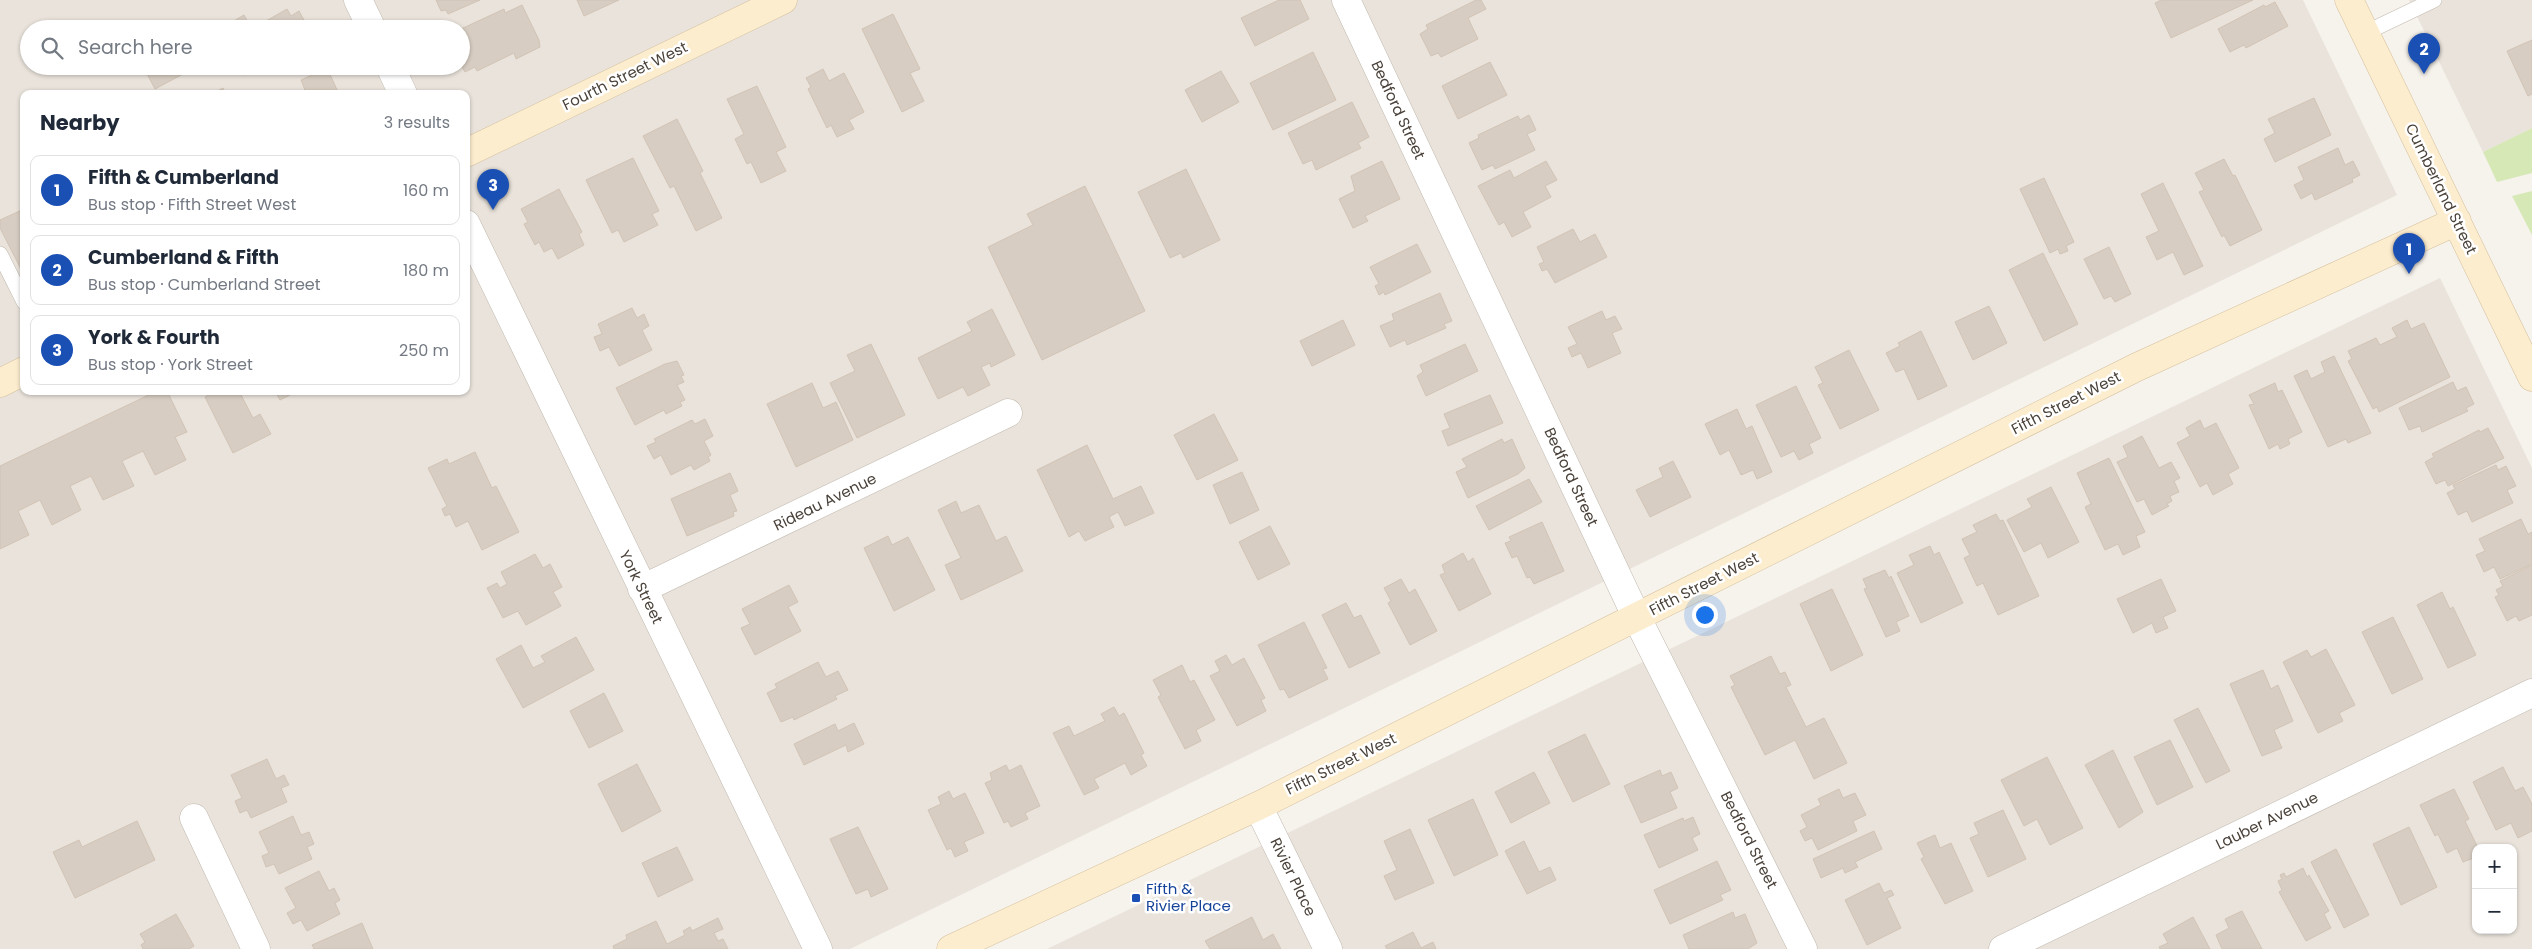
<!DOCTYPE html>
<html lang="en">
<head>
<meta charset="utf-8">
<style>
  body { margin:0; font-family:Poppins,sans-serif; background:#f6f6f7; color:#1f2937 }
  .controls { position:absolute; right:15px; bottom:15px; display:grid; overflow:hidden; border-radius:10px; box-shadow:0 1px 4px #0004 }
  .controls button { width:45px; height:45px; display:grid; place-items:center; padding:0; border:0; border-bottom:1px solid #e0e1e3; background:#fff; color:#1f2937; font:25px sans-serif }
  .you { position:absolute; left:1704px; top:614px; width:18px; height:18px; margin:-12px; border:4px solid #fff; border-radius:50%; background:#1a73e8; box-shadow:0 0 0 8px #1a73e833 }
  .badge { display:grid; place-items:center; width:32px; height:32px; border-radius:50%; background:#d93025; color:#fff; font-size:16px; font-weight:700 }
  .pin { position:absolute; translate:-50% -41px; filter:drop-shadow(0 1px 2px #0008) }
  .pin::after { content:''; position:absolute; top:26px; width:18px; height:15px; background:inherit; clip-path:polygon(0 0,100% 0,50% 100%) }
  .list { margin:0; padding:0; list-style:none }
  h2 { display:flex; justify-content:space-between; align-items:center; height:65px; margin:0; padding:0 20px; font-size:21px }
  h2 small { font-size:16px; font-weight:400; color:#747a83 }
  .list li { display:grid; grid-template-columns:32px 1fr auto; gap:15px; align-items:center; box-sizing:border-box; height:70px; margin:0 10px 10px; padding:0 10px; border:1px solid #e0e1e3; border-radius:10px }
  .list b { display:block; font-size:19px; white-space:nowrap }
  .list p { margin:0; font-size:16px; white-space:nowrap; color:#747a83 }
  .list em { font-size:16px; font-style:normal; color:#747a83 }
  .icon { flex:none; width:28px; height:28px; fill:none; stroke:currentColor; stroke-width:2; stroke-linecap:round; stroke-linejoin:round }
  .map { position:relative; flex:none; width:2532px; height:949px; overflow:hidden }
  .search { position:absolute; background:#fff; box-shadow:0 1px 4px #0004; left:20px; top:20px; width:450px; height:55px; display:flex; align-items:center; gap:12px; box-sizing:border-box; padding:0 18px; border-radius:28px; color:#747a83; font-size:19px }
  .panel { position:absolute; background:#fff; box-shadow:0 1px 4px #0004; left:20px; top:90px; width:450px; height:305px; border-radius:10px }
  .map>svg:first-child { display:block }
</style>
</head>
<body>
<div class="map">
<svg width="2532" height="949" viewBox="0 0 2532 949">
  <rect width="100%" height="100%" fill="#f6f2ec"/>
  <path fill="#e9e3db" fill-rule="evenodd" d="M0,0H2303L2397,195L850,949H0ZM29,29H461V66H29ZM24,94H466V391H24Z
    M2409,0H2532V128L2483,152Z
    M2440,278L2532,468V949H1047ZM2476,848H2513V930H2476Z"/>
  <path fill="#d7e8b7" d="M2532,128V173L2497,182L2483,152Z
    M2532,191V235L2512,196Z"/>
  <path fill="#d7cdc2" stroke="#d2c4b5" d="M436,0H480L448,14L446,10L441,11Z
    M577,0H619L584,16Z
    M1279,0H1300L1309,19L1255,46L1241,18Z
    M1476,0H1481L1486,9L1468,18L1478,39L1441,57L1438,53L1431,56L1420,34L1428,29L1426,25Z
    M2161,0H2253L2171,38L2155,3Z
    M2275,2L2288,26L2246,48L2244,45L2230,52L2218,29L2264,5L2265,7Z
    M522,5L539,40L540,47L516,59L514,53L477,71L475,67L465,72L461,65V29L504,9L505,13Z
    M287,9L291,16L299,11L309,29H220L244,15L252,29Z
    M893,14L920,69L910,73L924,101L902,112L862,29Z
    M2532,40V94L2528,96L2507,51Z
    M1313,52L1336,100L1273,130L1250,83Z
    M1490,62L1507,95L1458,119L1442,86Z
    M143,66H181L185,73L155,89Z
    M227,66H260L243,75L238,68L230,72Z
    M327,68L339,94H298L305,90L301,80Z
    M823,69L829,81L844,73L864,112L849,120L854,129L837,137L831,125L827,128L808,89L811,87L806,78Z
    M1221,71L1239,102L1202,122L1185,90Z
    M757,86L786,147L776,152L786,171L761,183L751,162L747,164L735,139L744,134L727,99Z
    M223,88L226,94H211Z
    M2314,98L2331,135L2275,162L2264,139L2275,133L2268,119Z
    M1352,102L1369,137L1358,143L1361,148L1316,170L1312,160L1303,164L1288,133Z
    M1529,115L1536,130L1527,134L1535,150L1495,169L1493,165L1482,170L1469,143L1479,138L1478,135L1518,116L1520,120Z
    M677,119L703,171L700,173L722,218L696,231L674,186L670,188L643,136Z
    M2338,148L2345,165L2353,161L2360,175L2352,179L2353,182L2315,200L2312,193L2301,199L2294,185L2304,180L2298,167Z
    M633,158L659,211L652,214L658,225L624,242L618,230L612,233L586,180Z
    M2224,159L2233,176L2235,175L2262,230L2230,246L2224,235L2222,237L2199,192L2204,190L2195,173Z
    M1382,161L1400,199L1365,216L1368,221L1353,228L1339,199L1355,191L1351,176Z
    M1546,161L1557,180L1545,186L1551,197L1523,212L1531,227L1512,237L1504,222L1499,225L1478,186L1510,170L1514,178Z
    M1186,169L1220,240L1183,258L1181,253L1170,258L1138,192Z
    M2044,178L2074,242L2066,246L2068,251L2060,254L2058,249L2050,253L2020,189Z
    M2163,183L2203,266L2184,275L2173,252L2157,260L2146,237L2159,231L2141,194Z
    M1085,186L1145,311L1042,360L988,247L1033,225L1027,214Z
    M559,189L582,232L579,234L584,245L558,259L552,248L544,252L539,242L535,245L524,224L528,222L521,209Z
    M24,209V275L0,228V220Z
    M1573,229L1580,242L1595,234L1607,257L1555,283L1547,269L1542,271L1539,264L1544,262L1537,247Z
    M1417,244L1431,272L1385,295L1384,292L1379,295L1375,286L1379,284L1370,267Z
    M2109,247L2131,294L2115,302L2111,296L2104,299L2084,259Z
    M2043,253L2078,324L2044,341L2009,270Z
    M1440,293L1452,321L1444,324L1446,328L1407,345L1405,340L1390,347L1380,326L1394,320L1392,314Z
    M1989,306L2007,343L1973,360L1955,322Z
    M632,308L637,318L644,314L649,326L642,330L652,350L619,366L609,347L600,351L594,337L602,334L598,324Z
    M992,309L1015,355L991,367L990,363L981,367L990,385L968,396L963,387L938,399L918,358L972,331L967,322Z
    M1602,311L1606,320L1615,316L1622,329L1612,333L1621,353L1588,368L1581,353L1572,357L1568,348L1577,344L1568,327Z
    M1343,320L1355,345L1312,366L1300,341Z
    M2407,320L2411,329L2424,323L2450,377L2379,412L2377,407L2373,409L2348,361L2352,359L2348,351L2376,338L2380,345L2397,337L2392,328Z
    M1921,331L1947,386L1918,400L1904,369L1896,372L1886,353L1900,346L1898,343Z
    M871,344L905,415L857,438L830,383L855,371L847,355Z
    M1465,344L1478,371L1426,396L1417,376L1423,372L1420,365Z
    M1849,350L1879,410L1840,429L1818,385L1823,383L1815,367Z
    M2334,356L2371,433L2348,443L2346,439L2328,447L2294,376L2307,370L2311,379L2325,372L2321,362Z
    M677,361L684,375L681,376L684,382L677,385L685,400L680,402L682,406L666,414L664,410L635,425L616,388L665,364Z
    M2453,382L2457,391L2466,387L2474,404L2466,408L2468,411L2422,432L2420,426L2409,430L2399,408Z
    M812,383L823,408L836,402L853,440L796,467L767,404Z
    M2275,383L2278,392L2282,390L2302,432L2288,439L2290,444L2280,449L2278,444L2269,449L2249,405L2254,404L2249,395Z
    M1796,386L1821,438L1809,444L1813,453L1799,460L1794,451L1781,457L1756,405Z
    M157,391H167L187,432L175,437L186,460L155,475L143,451L122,461L134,486L103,500L91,476L70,486L81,510L52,525L40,500L18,511L29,535L0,549V466Z
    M205,391H239L253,418L260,414L271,434L233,453L205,397L208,396Z
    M275,391H296V392L280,400Z
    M1490,395L1503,423L1448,446L1442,431L1450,428L1444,414Z
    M1737,409L1746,429L1752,426L1772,472L1757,479L1753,470L1741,475L1729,450L1720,455L1705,424Z
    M1214,414L1238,460L1197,480L1174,435Z
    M705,419L713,436L704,441L711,455L708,457L710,461L694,470L691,465L671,475L661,455L654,459L647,446L656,442L654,439L692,420L695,424Z
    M2200,420L2204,429L2216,423L2239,468L2228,474L2233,484L2213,495L2207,483L2200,487L2177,443L2190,436L2186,428Z
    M2488,428L2504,458L2448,486L2445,480L2436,484L2425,462L2434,457L2432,454L2479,430L2480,432Z
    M2142,436L2159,468L2171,462L2180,478L2174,481L2179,492L2170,496L2172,501L2167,504L2169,506L2152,515L2144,499L2137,502L2117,462L2128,457L2123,446Z
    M1502,439L1504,443L1512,439L1525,468L1518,474L1468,498L1456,472L1467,467L1462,459Z
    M1087,445L1113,499L1141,486L1154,513L1125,526L1118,512L1109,517L1114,527L1085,541L1079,531L1069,537L1037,470Z
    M475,452L492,488L496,486L519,532L482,550L468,521L456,527L450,514L445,516L442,509L447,506L428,468L447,459L449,464Z
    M2109,458L2145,532L2136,536L2140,547L2123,555L2118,544L2105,550L2085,507L2091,504L2077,473Z
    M1673,461L1691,497L1650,517L1636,490L1663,477L1659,468Z
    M2496,465L2498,470L2506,466L2516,486L2507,490L2513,503L2472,522L2467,511L2458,515L2447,493L2455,489L2453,485Z
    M1242,472L1259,510L1230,524L1213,485Z
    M730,473L738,491L730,495L737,511L733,512L734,516L687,536L671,499Z
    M1529,479L1542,502L1489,530L1476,506Z
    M2051,487L2079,542L2048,558L2041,543L2024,552L2007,520L2032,507L2027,499Z
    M956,501L961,513L979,505L996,541L1006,536L1023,571L961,600L945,565L961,558L938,510Z
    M1996,514L2000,521L2003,520L2039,596L1998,615L1983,583L1977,586L1964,558L1970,555L1962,539L1977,532L1973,525Z
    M2521,519L2528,534L2532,532V564L2500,579L2494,567L2484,572L2476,555L2485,551L2479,539Z
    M1542,522L1564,571L1534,584L1530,577L1527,578L1517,556L1512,558L1505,543L1511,541L1509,537Z
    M1270,526L1290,564L1258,580L1239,542Z
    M888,536L892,545L908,537L935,590L894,611L864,548Z
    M1930,546L1934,555L1939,552L1963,603L1921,623L1897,573L1914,565L1909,555Z
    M1463,553L1468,562L1473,558L1491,594L1459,611L1440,575L1445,573L1442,565Z
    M535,554L543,568L550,564L562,587L553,592L561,606L526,625L518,611L503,618L487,588L497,583L500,588L507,584L501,572Z
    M2532,565V615L2519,621L2516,616L2507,621L2495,597L2499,595L2496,590L2503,586L2500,581Z
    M1885,570L1889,578L1891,576L1909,616L1896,622L1900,631L1886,637L1864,589L1867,588L1863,579Z
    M1401,579L1409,593L1415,589L1437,631L1410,645L1388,603L1391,601L1384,588Z
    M2161,579L2176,611L2163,617L2168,628L2156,633L2152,623L2133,633L2117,599Z
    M789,585L798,602L788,607L801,631L755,655L741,628L750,624L742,609Z
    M1832,589L1863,655L1831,671L1800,604Z
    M2442,592L2450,609L2453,607L2476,655L2448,668L2417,605Z
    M1346,603L1354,618L1361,615L1380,653L1349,668L1322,615Z
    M2393,617L2423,679L2392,694L2362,632Z
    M1304,622L1327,668L1323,669L1328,679L1289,698L1284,689L1280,690L1258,645Z
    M576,637L594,670L523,708L496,659L521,645L533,668L545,662L541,656Z
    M2326,649L2355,705L2339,713L2343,721L2318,733L2283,662L2307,650L2311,657Z
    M1226,655L1232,665L1244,658L1265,698L1261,700L1266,711L1237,726L1210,676L1220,671L1215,661Z
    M1771,656L1780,674L1785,672L1791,685L1786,687L1806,727L1824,718L1847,763L1814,779L1795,740L1765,755L1731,687L1735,685L1730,676Z
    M818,662L826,677L838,671L848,690L835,696L837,699L794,720L793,717L781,722L767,693L777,688L775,684Z
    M1182,665L1190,682L1194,680L1215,720L1196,730L1201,741L1185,749L1158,697L1161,695L1153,680Z
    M2263,670L2271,689L2278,685L2293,721L2274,730L2282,748L2262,756L2230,684Z
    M604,693L623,731L589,748L570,711Z
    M1114,707L1119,716L1124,713L1144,753L1141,755L1147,766L1131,775L1125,763L1094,779L1099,788L1084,795L1053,733L1069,726L1074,736L1105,721L1101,714Z
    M2198,708L2230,771L2206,783L2174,720Z
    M854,723L864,744L848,752L846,745L804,765L794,744L835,724L838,731Z
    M1585,734L1610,784L1573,802L1548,752Z
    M2170,740L2193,787L2157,805L2134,757Z
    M2113,750L2143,812L2119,828L2085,765Z
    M2047,757L2083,828L2050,845L2037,819L2024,826L2001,780Z
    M267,759L276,779L284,775L289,785L281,788L287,802L251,818L247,810L240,813L235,801L242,798L231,775Z
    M637,764L661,811L622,832L598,784Z
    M1006,765L1009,771L1021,765L1040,806L1025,813L1028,819L1011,827L1008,821L1004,823L985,783L992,780L990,773Z
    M2503,767L2515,791L2523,787L2532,804V831L2518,838L2511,823L2496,830L2473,782Z
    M1660,770L1662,776L1671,772L1678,788L1670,792L1677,808L1641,823L1624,786Z
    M1534,772L1550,803L1511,823L1495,792Z
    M1839,789L1843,798L1855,793L1866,815L1853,821L1857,831L1818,850L1812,838L1805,841L1800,831L1807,827L1801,815L1821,805L1818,799Z
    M2454,789L2469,819L2465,821L2478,848H2476V857L2463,862L2457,848L2447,853L2438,834L2435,836L2420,805Z
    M949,791L953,799L965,793L984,833L964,842L968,851L955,857L951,848L947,850L928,810L941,804L938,797Z
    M1473,799L1498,855L1454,876L1428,820Z
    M2003,810L2026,859L1988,877L1970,838L1979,834L1974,823Z
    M293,816L301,835L309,832L314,844L307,847L312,859L279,874L274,864L266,867L262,856L269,853L259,832Z
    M1693,817L1700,834L1692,838L1698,850L1659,868L1644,835L1683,818L1684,821Z
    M137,821L155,860L75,898L53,852L79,840L82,847Z
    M858,827L888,889L871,897L868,889L856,894L830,839Z
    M2409,827L2437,887L2401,905L2373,844Z
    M1410,829L1434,883L1395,900L1384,876L1397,870L1384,841Z
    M1874,831L1882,849L1855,862L1858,867L1845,873L1843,868L1821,878L1813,859Z
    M1935,835L1940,848L1951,843L1973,891L1945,904L1921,859L1924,857L1917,843Z
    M1524,841L1539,872L1550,867L1556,880L1527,894L1505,851Z
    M677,847L693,880L658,897L642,863Z
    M2336,849L2369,915L2344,928L2311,862Z
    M1717,861L1731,890L1720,895L1723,900L1670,924L1654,890Z
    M2303,868L2307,877L2309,875L2329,911L2324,914L2331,928L2306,941L2279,892L2282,890L2278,881L2282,879L2280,875L2284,873L2286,877Z
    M319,871L329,891L334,888L340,900L335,903L340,914L307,931L301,920L293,924L287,913L296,908L285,888Z
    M1879,883L1884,893L1891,890L1894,895L1887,898L1901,928L1867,945L1845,900Z
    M2242,911L2262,949H2222L2216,935L2229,928L2225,919Z
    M1733,912L1735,918L1745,914L1757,943L1748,949H1689L1683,935Z
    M176,914L194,946L189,949H143L141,945L145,942L140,934Z
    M1252,917L1263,940L1273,934L1281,949H1210L1205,941Z
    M2193,917L2210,949H2160L2159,947L2168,943L2163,934Z
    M718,918L723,929L714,933L718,941L723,939L728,949H614L613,946L627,939L626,935L656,921L667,944L685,935L683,931L690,927L692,931Z
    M362,923L373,949H314L312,945Z
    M1413,932L1421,948L1433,942L1436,949H1387L1385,946Z"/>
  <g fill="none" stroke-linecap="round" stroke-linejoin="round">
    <defs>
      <path id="lane" d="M2365,33L2434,0
        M0,254L24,302"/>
      <path id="street" d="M358,0L372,29
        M1346,0L1637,618L1803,949
        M390,66L403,94
        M466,224L818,949
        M642,589L1008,413
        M1258,806L1328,949
        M194,818L256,949
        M2003,949L2532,693"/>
      <path id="secondary" d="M2349,0L2532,377
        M466,153L783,0
        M0,383L24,371
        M951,949L1258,806L2137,367L2457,221"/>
    </defs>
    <use href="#lane" stroke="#c1b9af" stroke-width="16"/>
    <use href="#street" stroke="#c1b9af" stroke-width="29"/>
    <use href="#secondary" stroke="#d4c09d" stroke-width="29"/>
    <use href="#lane" stroke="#fff" stroke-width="15"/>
    <use href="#street" stroke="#fff" stroke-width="28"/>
    <use href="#secondary" stroke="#fdedcf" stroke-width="28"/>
  </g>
  <rect fill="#1a4fb4" stroke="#fff" stroke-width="2" x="1131" y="893" width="10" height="10" rx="2.5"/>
  <g text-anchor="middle" stroke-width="5" stroke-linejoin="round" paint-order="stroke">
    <g font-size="15" fill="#4a423a" stroke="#fff">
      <text transform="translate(625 76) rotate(-26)" y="5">Fourth Street West</text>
      <text transform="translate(1398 110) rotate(65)" y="5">Bedford Street</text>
      <text transform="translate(2441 189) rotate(64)" y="5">Cumberland Street</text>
      <text transform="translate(2066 403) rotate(-27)" y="5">Fifth Street West</text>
      <text transform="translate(1571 477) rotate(65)" y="5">Bedford Street</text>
      <text transform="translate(825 502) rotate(-26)" y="5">Rideau Avenue</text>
      <text transform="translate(1704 584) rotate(-27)" y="5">Fifth Street West</text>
      <text transform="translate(641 587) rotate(64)" y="5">York Street</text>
      <text transform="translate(1341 764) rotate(-26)" y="5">Fifth Street West</text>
      <text transform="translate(2267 821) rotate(-26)" y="5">Lauber Avenue</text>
      <text transform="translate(1749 840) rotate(63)" y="5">Bedford Street</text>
      <text transform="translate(1293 877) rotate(64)" y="5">Rivier Place</text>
    </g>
    <g font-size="15" fill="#164399" stroke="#fff" text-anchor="start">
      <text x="1146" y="894">Fifth &amp;<tspan x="1146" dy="17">Rivier Place</tspan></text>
    </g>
  </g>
</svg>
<div class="controls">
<button>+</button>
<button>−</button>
</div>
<div class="you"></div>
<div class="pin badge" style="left:2409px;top:274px;background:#1a4fb4">1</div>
<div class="pin badge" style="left:2424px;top:74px;background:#1a4fb4">2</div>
<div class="pin badge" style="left:493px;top:210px;background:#1a4fb4">3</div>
<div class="search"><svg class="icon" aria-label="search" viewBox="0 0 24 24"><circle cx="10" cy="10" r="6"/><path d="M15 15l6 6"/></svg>Search here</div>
<section class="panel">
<h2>Nearby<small>3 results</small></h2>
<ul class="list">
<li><span class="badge" style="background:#1a4fb4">1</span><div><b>Fifth &amp; Cumberland</b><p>Bus stop · Fifth Street West</p></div><em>160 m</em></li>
<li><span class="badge" style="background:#1a4fb4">2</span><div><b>Cumberland &amp; Fifth</b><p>Bus stop · Cumberland Street</p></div><em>180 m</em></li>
<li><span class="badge" style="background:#1a4fb4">3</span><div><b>York &amp; Fourth</b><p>Bus stop · York Street</p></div><em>250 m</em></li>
</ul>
</section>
</div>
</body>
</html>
